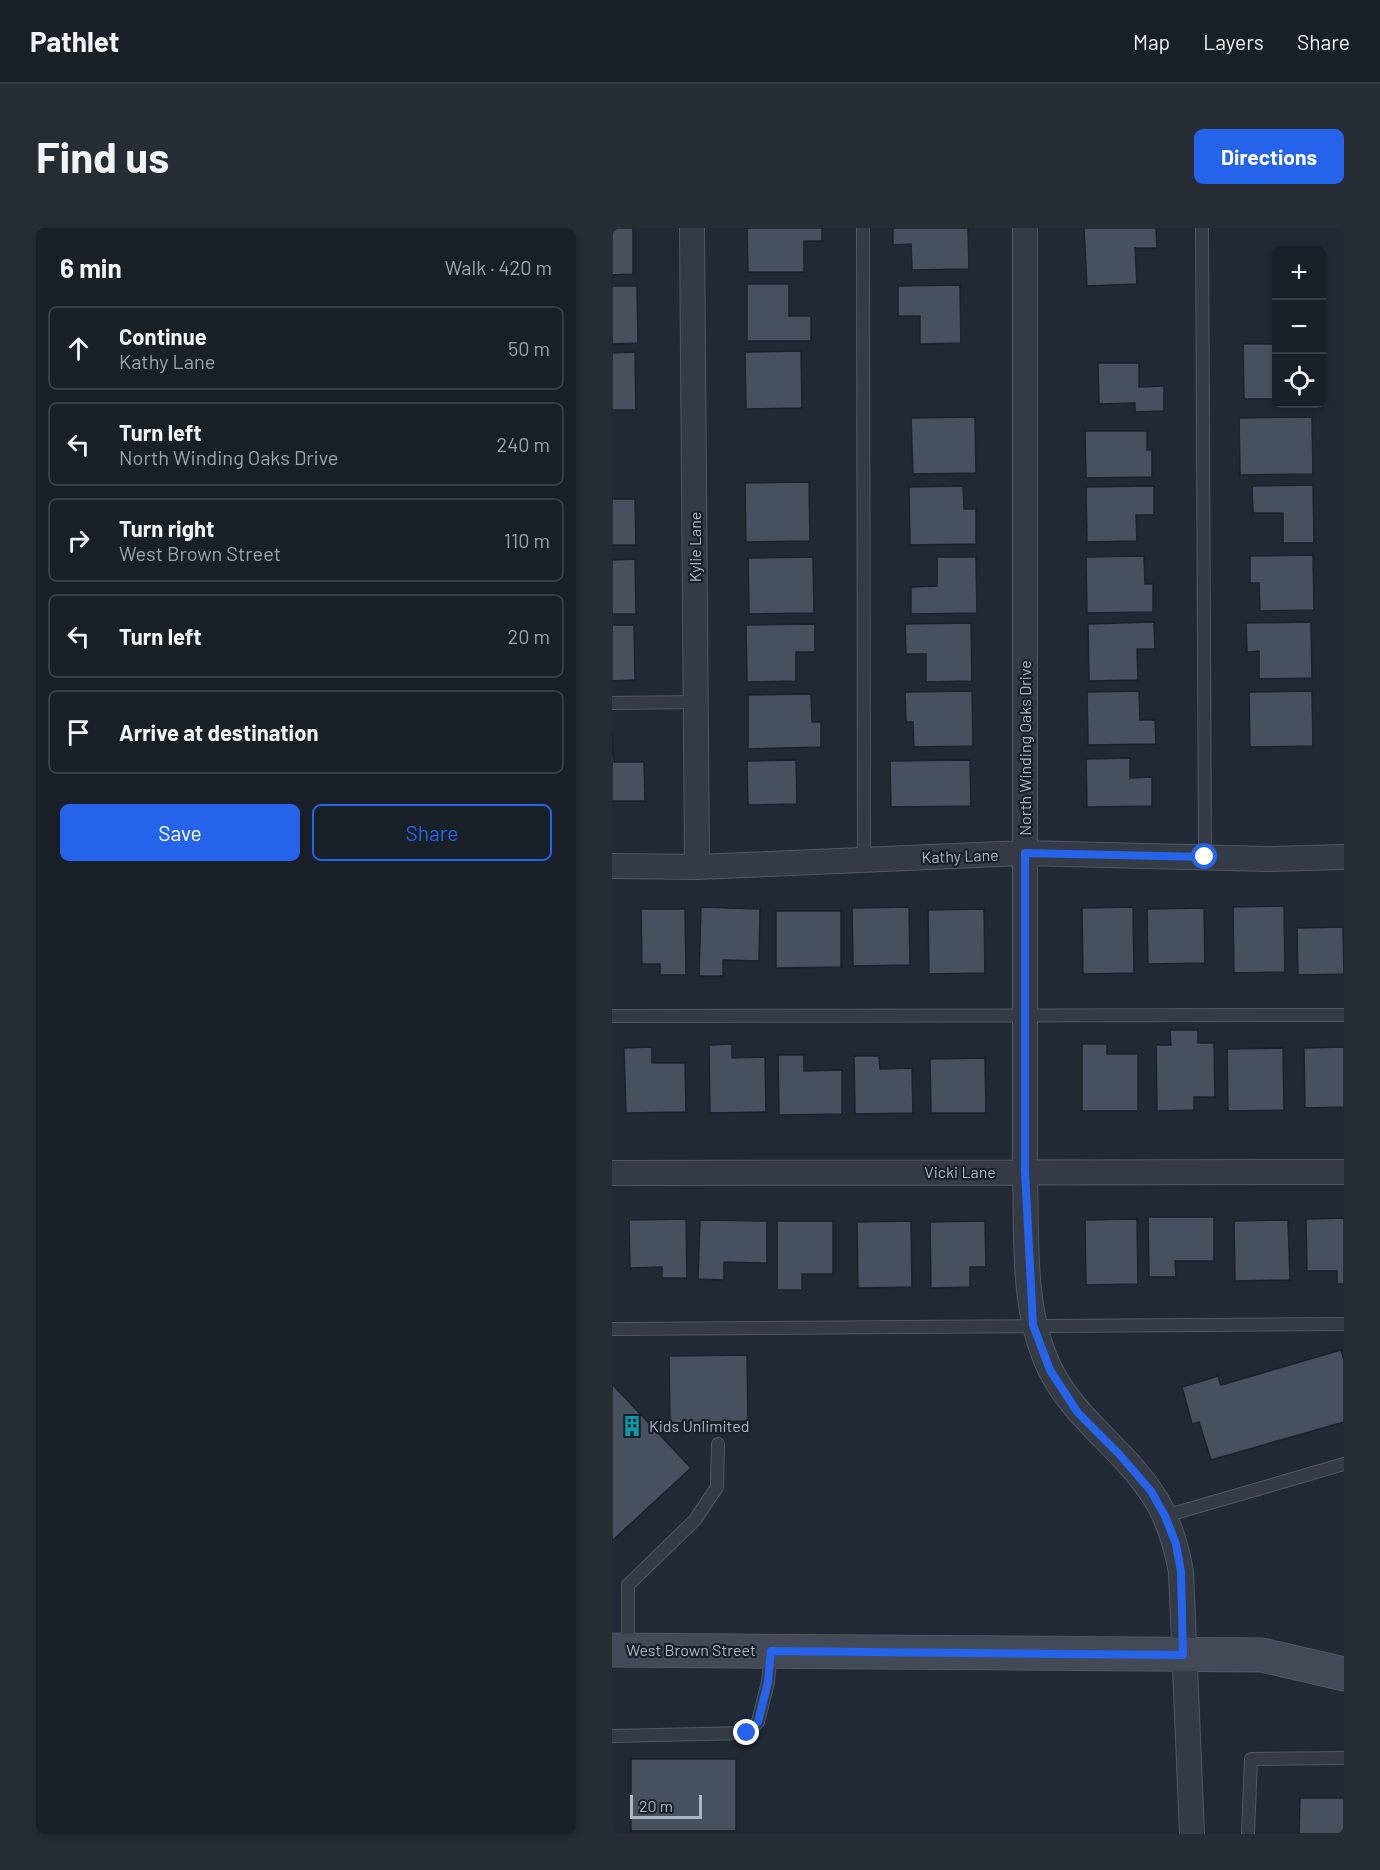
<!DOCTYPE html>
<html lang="en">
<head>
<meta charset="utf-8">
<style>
  body { margin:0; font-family:Barlow,sans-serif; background:#262c33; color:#f1f3f6 }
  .controls { position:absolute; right:18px; top:18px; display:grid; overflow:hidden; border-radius:9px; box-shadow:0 3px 9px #0003 }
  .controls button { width:54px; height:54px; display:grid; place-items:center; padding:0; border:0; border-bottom:2px solid #373d44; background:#191f27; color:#f1f3f6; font:30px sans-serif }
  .scale { position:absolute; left:18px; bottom:15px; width:72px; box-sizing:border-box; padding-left:6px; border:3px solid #aeb5c2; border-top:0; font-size:16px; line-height:21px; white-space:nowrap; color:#aeb5c2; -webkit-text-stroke:4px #192029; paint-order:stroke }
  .stop { position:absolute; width:18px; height:18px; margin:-14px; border:4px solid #2563eb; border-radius:50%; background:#fff }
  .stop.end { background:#2563eb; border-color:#fff; box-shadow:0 2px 6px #0008 }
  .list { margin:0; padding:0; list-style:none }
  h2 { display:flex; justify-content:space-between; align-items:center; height:78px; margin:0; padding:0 24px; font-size:26px }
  h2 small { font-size:20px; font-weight:400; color:#9fa2a7 }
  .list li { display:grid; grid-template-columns:39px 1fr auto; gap:18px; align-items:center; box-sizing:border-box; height:84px; margin:0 12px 12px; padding:0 12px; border:2px solid #373d44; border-radius:9px }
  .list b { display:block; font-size:22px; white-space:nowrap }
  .list p { margin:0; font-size:20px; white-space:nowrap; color:#9fa2a7 }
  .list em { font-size:20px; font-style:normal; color:#9fa2a7 }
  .actions { display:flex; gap:12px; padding:18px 24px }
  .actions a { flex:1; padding:14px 0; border:2px solid #2563eb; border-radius:9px; text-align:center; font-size:21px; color:#2563eb }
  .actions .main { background:#2563eb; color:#fff }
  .icon { flex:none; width:33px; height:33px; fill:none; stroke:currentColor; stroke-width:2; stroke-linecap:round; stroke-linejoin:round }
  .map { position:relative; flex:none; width:732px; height:1606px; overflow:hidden; border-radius:9px }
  header { display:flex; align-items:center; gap:36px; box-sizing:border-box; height:84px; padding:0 30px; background:#191f27; border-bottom:2px solid #373d44 }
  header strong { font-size:28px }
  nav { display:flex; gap:33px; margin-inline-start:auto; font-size:21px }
  .intro { display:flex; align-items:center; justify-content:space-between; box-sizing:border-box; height:144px; padding:0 36px }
  h1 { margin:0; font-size:42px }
  .button { padding:15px 27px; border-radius:9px; background:#2563eb; color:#fff; font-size:21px; font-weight:700 }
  main { display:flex; gap:36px; padding:0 36px }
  aside { flex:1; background:#191f27; border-radius:9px; box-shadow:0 3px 9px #0003 }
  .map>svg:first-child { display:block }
</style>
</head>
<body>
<header>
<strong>Pathlet</strong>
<nav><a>Map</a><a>Layers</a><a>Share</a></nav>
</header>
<div class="intro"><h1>Find us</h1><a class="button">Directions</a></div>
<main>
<aside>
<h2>6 min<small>Walk · 420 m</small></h2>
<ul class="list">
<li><svg class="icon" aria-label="ahead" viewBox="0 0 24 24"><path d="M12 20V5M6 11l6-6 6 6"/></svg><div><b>Continue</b><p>Kathy Lane</p></div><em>50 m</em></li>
<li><svg class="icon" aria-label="left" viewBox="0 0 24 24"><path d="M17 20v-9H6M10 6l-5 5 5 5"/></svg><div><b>Turn left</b><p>North Winding Oaks Drive</p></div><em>240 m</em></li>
<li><svg class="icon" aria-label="right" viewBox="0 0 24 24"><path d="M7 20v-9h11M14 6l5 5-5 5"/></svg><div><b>Turn right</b><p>West Brown Street</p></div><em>110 m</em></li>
<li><svg class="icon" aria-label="left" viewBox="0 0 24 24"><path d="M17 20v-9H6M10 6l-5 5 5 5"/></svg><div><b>Turn left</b></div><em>20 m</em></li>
<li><svg class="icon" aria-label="arrive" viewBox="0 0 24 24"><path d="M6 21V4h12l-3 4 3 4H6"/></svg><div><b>Arrive at destination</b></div></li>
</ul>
<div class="actions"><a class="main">Save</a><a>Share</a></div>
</aside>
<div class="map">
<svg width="732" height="1606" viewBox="0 0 732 1606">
  <rect width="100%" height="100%" fill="#212934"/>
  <path fill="#47505e" stroke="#1b222b" stroke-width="1.5" d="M0,0H21V46L0,47Z
    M135,0H210V13H192V44H136Z
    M281,0H356L357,41L300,42L299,16L281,17Z
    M472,0H544L545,20H523L525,56L475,58Z
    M135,56H177V88H199V113H135Z
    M348,57L349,115L308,116V88H286V58Z
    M0,58H25L26,115L0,116Z
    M631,116H664V171H632Z
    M189,123L190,180L134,181L133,124Z
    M23,124L24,182H0V125Z
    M486,135H527V159L552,158V183L523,184V175L487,176Z
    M363,189L364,245L301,246L299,190Z
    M700,189L701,246L628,247L627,190Z
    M473,203H535V222H540V249L474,250Z
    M197,254L198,313L134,314L133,255Z
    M701,257L702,315H671V285H641L640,258Z
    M351,258L352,281H364V316L298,317L297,259Z
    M542,258V287H524L525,313L475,314L474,259Z
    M0,271H23L24,317H0Z
    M701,327L702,382L648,383L647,355H638V328Z
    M532,328L533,356H541V384L475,385L474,329Z
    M201,329L202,385L137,386L136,330Z
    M325,329H364L365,385L299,386V359L325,358Z
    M23,331L24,386H0V332Z
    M542,394L543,421H525L526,452L477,453L476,396Z
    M699,394L700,450L647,451V423L635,424L634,395Z
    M359,395L360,453L314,454V426H294L293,396Z
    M203,396V424H184V453L135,454L134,397Z
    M0,397H22L23,452L0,453Z
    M360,463L361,518L302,519L301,494H294L293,464Z
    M527,463L528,492H543L544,516L476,517L475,464Z
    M700,463L701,518L638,519L637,464Z
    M199,466L200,494H209V519L136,521V467Z
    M0,505L2,534H32L33,573H0Z
    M518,530V550L540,549V578L475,579L474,531Z
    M184,532L185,576L136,577L135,533Z
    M358,532L359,578L279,579L278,533Z
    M672,678L673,744L622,745L621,679Z
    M89,679L148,681L147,733L111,732V748H87Z
    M297,679L298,737L241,738L240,680Z
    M521,679L522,745L471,746L470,680Z
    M592,680L593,735L536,736L535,681Z
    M29,681H73L74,747H48V736H30Z
    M372,681L373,745L317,746L316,682Z
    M164,683H229V739L164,740Z
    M731,699L732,746L686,747L685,700Z
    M558,802H586V815H602L603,869H582V882L545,883L544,817H559Z
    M120,816V830L153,829L154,884L98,885L97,817Z
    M470,816H495V826H526V883H470Z
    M40,819V835H73L74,884L14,885L12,820Z
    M732,819V879L693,880L692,820Z
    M671,820L672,882L616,883L615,821Z
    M166,827H192V843L230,842V886L167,887Z
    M242,828H267L268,841L300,840L301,885L243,886Z
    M373,830L374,885H319L318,831Z
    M536,989H602V1033H563L564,1049H537Z
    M732,990V1056H725V1043H695L694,991Z
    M74,991L75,1050H50V1039L18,1040L17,992Z
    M525,991L526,1056L474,1057L473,992Z
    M88,992L155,993V1035L112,1034V1052L86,1051Z
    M676,992L678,1052L623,1053L622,993Z
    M165,993H221V1046H190V1062H165Z
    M299,993L300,1059L246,1060L245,994Z
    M373,993L374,1039H358V1059L319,1060L318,994Z
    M729,1122L732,1132V1194L599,1232L587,1194L580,1196L570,1159L606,1148L609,1157Z
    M135,1127L136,1193L58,1195L57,1128Z
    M0,1156L79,1240L0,1313Z
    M19,1531H124V1603H19Z
    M688,1570H732V1606H687Z"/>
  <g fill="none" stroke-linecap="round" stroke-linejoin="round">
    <defs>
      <path id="service" d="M251,0L252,632
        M590,0L593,629
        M0,475L84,474
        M0,788L732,787
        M0,1101L732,1096
        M553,1288L732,1236
        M16,1420V1357L83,1292L105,1259L106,1216
        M0,1508L135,1505L146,1494L156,1454L159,1424
        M636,1606L639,1531L732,1530"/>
      <path id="minor" d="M80,0L85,639
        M413,0V943C415,1008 409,1081 438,1141C462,1190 509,1219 539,1264C556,1288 564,1316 569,1344L580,1606
        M0,638L85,639L413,625L656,631L732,629
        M0,945L732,944"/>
      <path id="secondary" d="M0,1422L650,1427L732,1446"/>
    </defs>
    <use href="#service" stroke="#515863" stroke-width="14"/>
    <use href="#minor" stroke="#515863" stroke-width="26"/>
    <use href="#secondary" stroke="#515863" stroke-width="35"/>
    <use href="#service" stroke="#343b45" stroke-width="12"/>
    <use href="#minor" stroke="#343b45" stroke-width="24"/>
    <use href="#secondary" stroke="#424a57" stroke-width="33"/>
  </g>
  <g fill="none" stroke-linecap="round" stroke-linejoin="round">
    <path stroke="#2563eb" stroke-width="8" d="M135,1505L146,1494L156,1454L159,1423L571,1427L569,1344L564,1316L553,1288L539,1263L507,1226L466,1185L438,1142L421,1097L413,943V625L593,629"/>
  </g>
  <defs>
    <symbol id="building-bare" viewBox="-9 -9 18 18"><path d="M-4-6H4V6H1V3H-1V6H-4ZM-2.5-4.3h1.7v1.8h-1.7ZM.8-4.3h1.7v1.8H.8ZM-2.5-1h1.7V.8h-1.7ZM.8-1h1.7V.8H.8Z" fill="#0f9aa8" stroke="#192029" stroke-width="2.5" paint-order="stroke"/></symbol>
  </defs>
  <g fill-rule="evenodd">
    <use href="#building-bare" x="5" y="1183" width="30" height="30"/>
  </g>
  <g text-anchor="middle" stroke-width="4.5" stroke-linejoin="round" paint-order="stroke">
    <g font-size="16" fill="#aeb5c2" stroke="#192029">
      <text transform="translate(83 319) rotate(-90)" y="6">Kylie Lane</text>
      <text transform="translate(413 520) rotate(-90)" y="6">North Winding Oaks Drive</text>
      <text transform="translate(348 628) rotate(-2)" y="6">Kathy Lane</text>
      <text x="348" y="950">Vicki Lane</text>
      <text x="79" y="1428">West Brown Street</text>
    </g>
    <g font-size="16" fill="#aeb5c2" stroke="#192029" text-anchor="start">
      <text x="37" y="1204">Kids Unlimited</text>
    </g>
  </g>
</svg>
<div class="controls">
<button>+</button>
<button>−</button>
<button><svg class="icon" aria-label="locate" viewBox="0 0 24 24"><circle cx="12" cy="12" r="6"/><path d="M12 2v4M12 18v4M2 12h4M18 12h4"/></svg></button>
</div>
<div class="scale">20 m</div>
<div class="stop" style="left:593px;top:629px"></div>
<div class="stop end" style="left:135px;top:1505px"></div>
</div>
</main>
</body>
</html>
